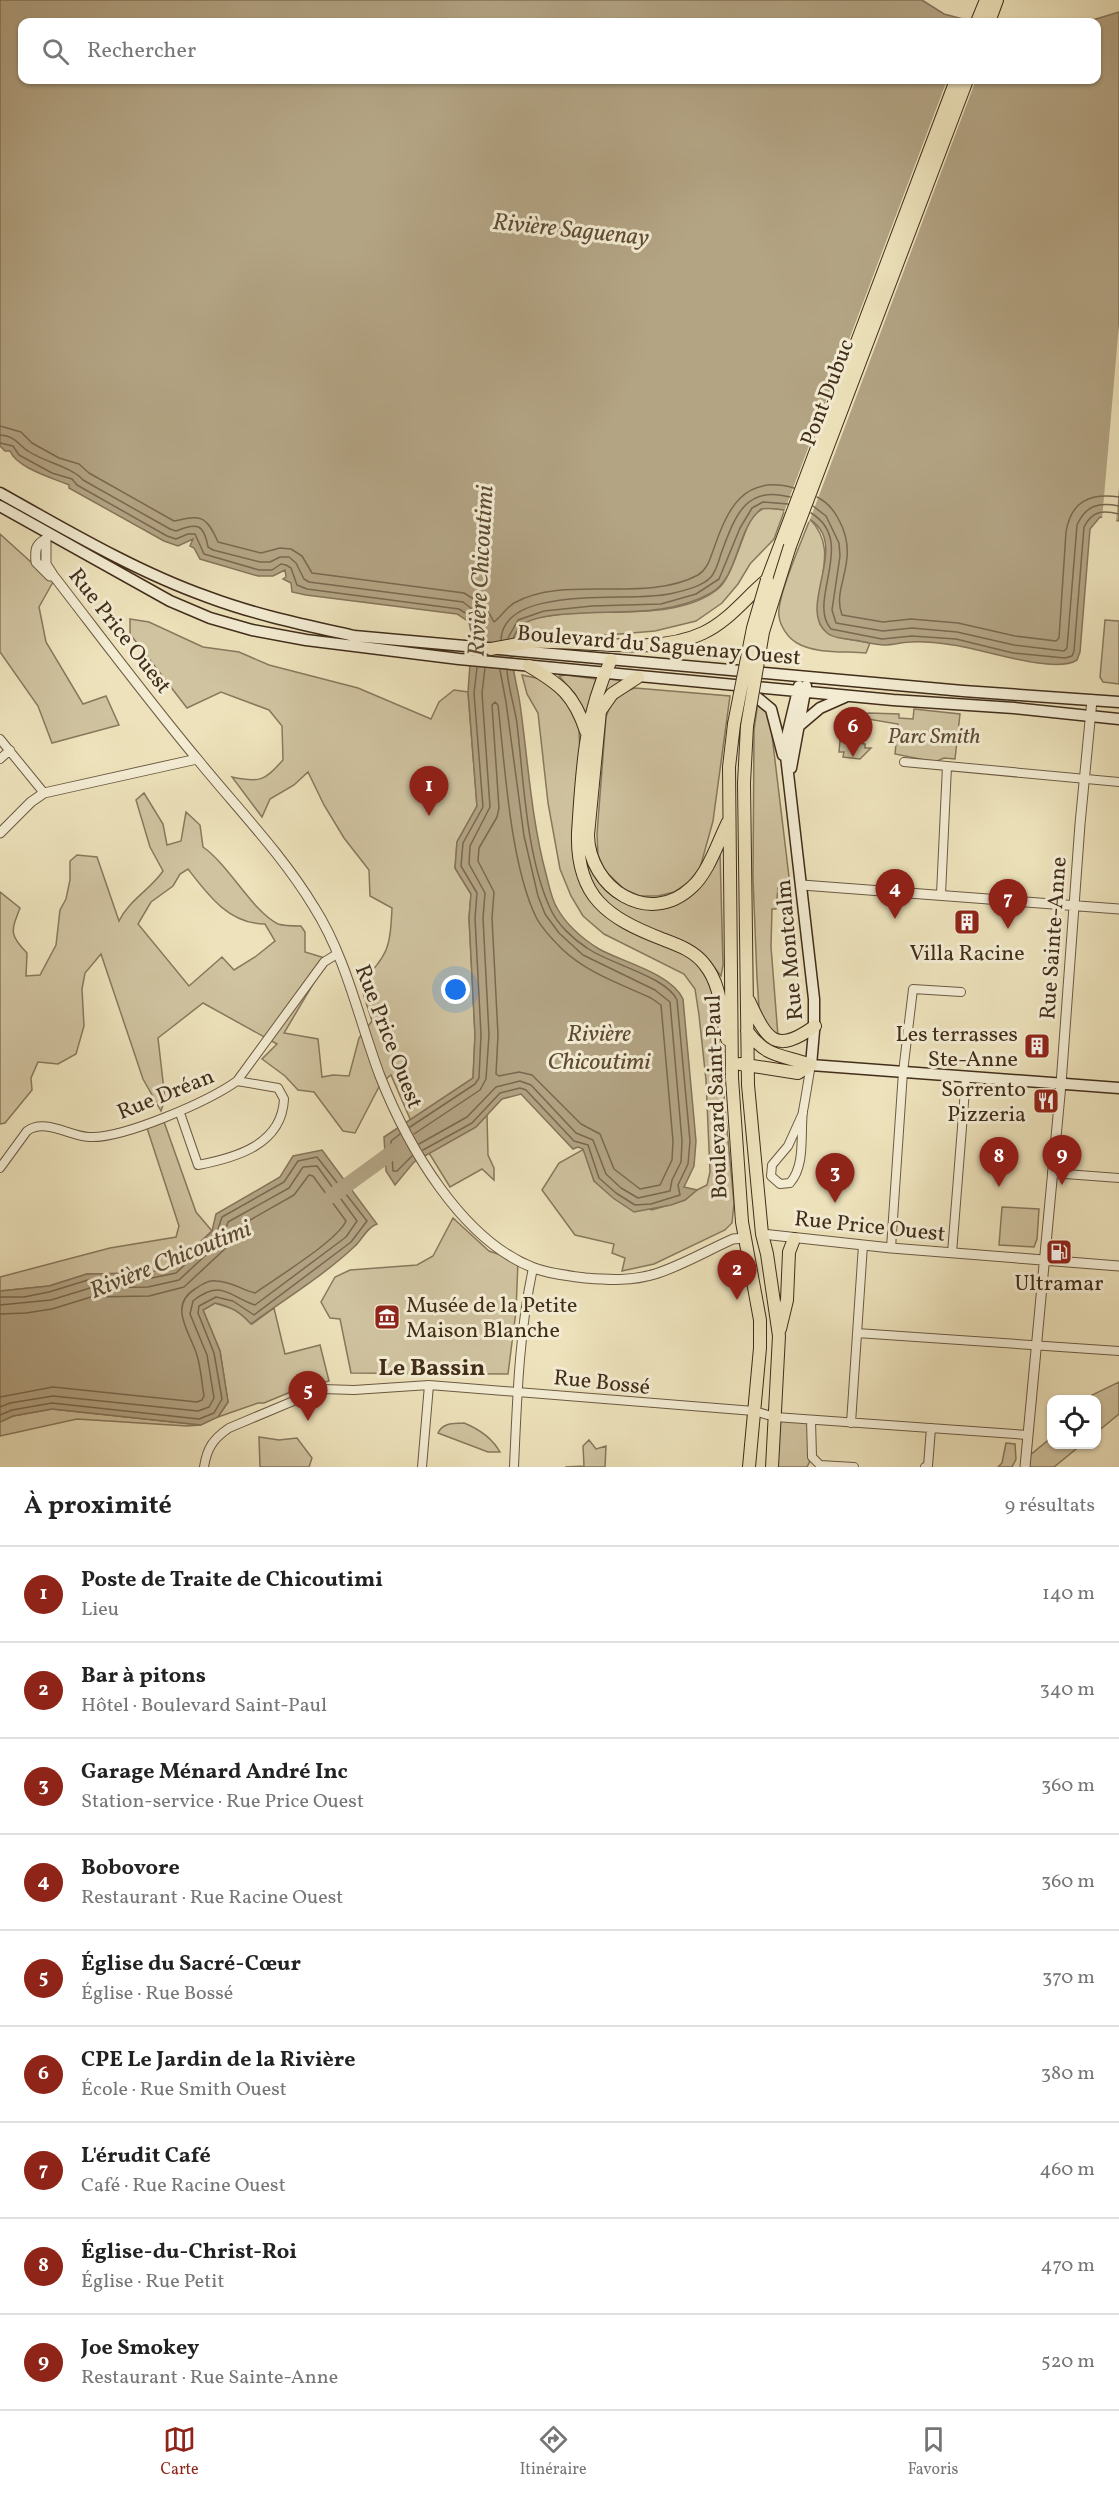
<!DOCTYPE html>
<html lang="fr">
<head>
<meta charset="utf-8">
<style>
  body { margin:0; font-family:Vollkorn,serif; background:#f6f6f6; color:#222 }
  .controls { position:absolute; right:18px; bottom:18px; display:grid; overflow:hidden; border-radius:12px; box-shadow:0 2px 4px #0004 }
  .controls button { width:54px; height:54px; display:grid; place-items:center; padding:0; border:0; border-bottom:2px solid #e0e0e0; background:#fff; color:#222; font:30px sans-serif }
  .you { position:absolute; left:456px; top:990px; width:21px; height:21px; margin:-15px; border:4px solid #fff; border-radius:50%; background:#1a73e8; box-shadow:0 0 0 9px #1a73e833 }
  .badge { display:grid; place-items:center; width:39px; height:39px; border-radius:50%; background:#8f2418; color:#fff; font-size:20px; font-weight:700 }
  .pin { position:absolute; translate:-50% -50px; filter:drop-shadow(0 2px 3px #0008) }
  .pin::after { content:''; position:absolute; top:32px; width:21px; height:18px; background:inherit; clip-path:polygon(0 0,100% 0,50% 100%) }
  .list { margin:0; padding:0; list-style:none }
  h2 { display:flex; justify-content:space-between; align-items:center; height:78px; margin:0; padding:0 24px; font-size:26px }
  h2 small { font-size:20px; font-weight:400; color:#767676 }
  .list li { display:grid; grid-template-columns:39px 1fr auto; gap:18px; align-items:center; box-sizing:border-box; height:96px; padding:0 24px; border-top:2px solid #e0e0e0 }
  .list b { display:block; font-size:22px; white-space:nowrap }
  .list p { margin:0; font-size:20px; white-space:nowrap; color:#767676 }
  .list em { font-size:20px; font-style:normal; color:#767676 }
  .icon { flex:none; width:33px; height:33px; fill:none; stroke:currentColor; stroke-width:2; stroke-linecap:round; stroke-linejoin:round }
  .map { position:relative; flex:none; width:1119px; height:1467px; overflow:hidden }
  .search { position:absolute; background:#fff; box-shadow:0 2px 4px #0004; left:18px; right:18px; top:18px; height:66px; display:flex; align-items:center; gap:15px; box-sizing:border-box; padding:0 21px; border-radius:12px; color:#767676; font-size:22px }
  .sheet { height:942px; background:#fff }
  nav { display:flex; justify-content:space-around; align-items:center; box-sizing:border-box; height:84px; border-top:2px solid #e0e0e0; background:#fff; font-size:16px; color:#767676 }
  nav a { display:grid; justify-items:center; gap:3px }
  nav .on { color:#8f2418 }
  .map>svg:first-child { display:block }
</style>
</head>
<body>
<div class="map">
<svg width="1119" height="1467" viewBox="0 0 1119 1467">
  <rect width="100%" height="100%" fill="#ede2bb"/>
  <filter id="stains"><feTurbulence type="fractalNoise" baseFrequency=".00333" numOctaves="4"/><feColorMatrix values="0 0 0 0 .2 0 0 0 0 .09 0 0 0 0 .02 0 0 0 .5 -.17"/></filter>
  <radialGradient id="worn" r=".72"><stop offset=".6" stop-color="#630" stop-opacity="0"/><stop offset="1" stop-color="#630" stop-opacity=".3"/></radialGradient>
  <path fill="#d0c3a0" stroke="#88785d" stroke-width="1.5" fill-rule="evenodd" d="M764,508L785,509L774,539L750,564L738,584L722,603L696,621L655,631L573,638L514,637C517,631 520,625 525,622C539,616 556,615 571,613C615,610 683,619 719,588C731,578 742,537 750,521L756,513Z
    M810,519C841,552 812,585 820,624L842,638L870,643L866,653C845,651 815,654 797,643C788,638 780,626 779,616C776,599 803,538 810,519Z
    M0,534L53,582L39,607L46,642L83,704L106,696L119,725L52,743L38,706L0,652Z
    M130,619L149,622L203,647L239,652L269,665L358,688L431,719L439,702L454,690L468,692L477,806L457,842L455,868L471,894L469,918L475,1035L473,1078L444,1099L414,1128L391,1075L381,1083L355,1133L343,1131L314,1092L298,1090L285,1076L262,1059L277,1044L203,1003L158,1038L165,1099L161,1111L143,1079L101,954L85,973L82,989L84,1026L76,1054L58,1064L38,1062L31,1078L32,1090L5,1123L0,1124V892L20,908C11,931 9,935 27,953L26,976L40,975L56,945L60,910L66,899L70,880V861L77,855L97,857L119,921C129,900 150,890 163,871L150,847L136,800L144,793L163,824L167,845L181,841L186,812L200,825L203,847C229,865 253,912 278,924C284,926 294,926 301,926L305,932V952L328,959L284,1033L318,1039L322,1077L333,1075L349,1076L359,1038L372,1021L360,984C388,954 390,950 392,908L370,896L369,870L344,838L324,805L308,772L294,785L270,799L262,817L232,777C260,783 264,781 283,760L282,726L269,710L221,692L187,708L130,634ZM188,869C208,895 229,924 265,924L275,941L255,957L234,970L222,957L189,986L138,924L151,902L173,886L180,874Z
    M1105,620L1119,621V684L1103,682L1100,677Z
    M522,675L541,679L571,705L579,729L580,757L574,835L588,895L677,949L704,969L715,1002L734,1203L732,1223L725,1230L654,1264L622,1271L625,1258L612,1253L614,1244L575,1235L542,1190L559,1163L584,1149L594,1181L652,1210L685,1200L697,1190L707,1185L710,1172L706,1080L699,1015L695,989L684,974L604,934L583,916L571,896L560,869L548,803L538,713L527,694Z
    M566,675L596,679L586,714L575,694L559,676Z
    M608,679L621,680L620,683L606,694L586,854C600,901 620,901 664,906L720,852L723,965L721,976L708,959L612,910L592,885L582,853L592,723Z
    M635,688L730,696L713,821L700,868L689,882L674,892L658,896H640L624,889L605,871L598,855L597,834L606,717C611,701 619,693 635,688Z
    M758,702L767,711L771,727L789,877L778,887L776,909H772L771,947L778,1036L769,1030L759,1008L757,978L753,879L754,730Z
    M914,709L960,714L955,759L944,758L935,762L895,754L898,724L850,716L869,713L899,714V718L913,719Z
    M840,741L865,744V748H871L860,759L843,757L844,752H839Z
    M487,1115L488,1155L494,1168V1180L482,1169L450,1187L429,1153L476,1127Z
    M163,1119L196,1212L212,1231L174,1267L147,1273L87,1274L49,1286L0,1291V1277L110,1248L176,1237L179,1226L146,1125Z
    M1002,1207L1039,1209L1037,1239L1034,1247L999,1245Z
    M453,1218L489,1251L518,1261L516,1311L508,1374L351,1373L340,1319L330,1318L321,1302L335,1277L350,1270L417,1265L433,1256Z
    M215,1303L239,1311L252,1324L274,1308L285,1354L320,1345L329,1381L293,1391L264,1403H258L218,1417L228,1402L220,1351L203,1310Z
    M1119,1382V1414L1097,1432L1096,1400L1088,1399L1090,1396Z
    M52,1409L201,1425L187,1426L77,1419L0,1436V1422L13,1416Z
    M775,1417L811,1420L812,1457L807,1467H772Z
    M464,1423C479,1429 492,1438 500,1452H488L438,1433C443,1422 454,1424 464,1423Z
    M259,1437L279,1440L297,1438L312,1458L309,1467H260Z
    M1051,1438L1052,1444L1081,1445L1054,1467H1026L1029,1456Z
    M589,1440L596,1449L606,1446L605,1467H565L584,1466L583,1446Z
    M1006,1443L1015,1444L1016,1459L1012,1467H998L1002,1463Z"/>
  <path fill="#b3a484" stroke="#85745a" stroke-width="1.5" d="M0,0H922L944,14L974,22H22V80H1096V22H1086L1119,12V521L1100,517L1090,529L1080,652L1077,660C1054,675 980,648 953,645C939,643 925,641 912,642C902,642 894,645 884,645C874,645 863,641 853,640C845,638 834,639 827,633C794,606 858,537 801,515C787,510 775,507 761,509C735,531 740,576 711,593C669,617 616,610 569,614C555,615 538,616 525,623C521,625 516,631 514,636C508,659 517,682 520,704C528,760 531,818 546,874C549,885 551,898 557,908C566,924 583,939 599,949C622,962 671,973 683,999L696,1141L694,1166L684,1187L697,1190L685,1200L671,1205L634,1212L613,1198L594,1181L583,1149L578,1147L573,1149L521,1094L502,1099L476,1127L414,1162L395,1185L386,1171L384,1137L473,1078L475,1035L469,918L471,894L455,868L457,842L477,806L468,692L472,636L469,622L457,614L306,595L292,592L291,583L283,579L286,577L285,570L273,576H258L200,559L194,548L190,546L193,539L178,546L164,541L69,488V485C53,478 17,468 10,451H5L0,446Z
    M322,1150L377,1224C367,1227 362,1240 354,1247C323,1276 285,1299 251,1324C240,1312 232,1307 215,1303L203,1310L220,1351L228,1402L218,1417L201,1425L52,1409L13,1416L0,1422V1291L49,1286L87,1274L147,1273L174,1267L212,1231L216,1214L280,1177L293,1156Z"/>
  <path fill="#ede2bb" d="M947,80H976L809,522L784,512Z
    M1119,324V488L1116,522L1102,520Z"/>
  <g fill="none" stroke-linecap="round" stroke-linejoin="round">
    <path stroke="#7a684f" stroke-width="1.5" d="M0,426L21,432L32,443L59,458L79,464L89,473L174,521C201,515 206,515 218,542L261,553L280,548L291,549L302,556L312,573L464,593L485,606L494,622C501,617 506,608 514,603C565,574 644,604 698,575C708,569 710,558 714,548C728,508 744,474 794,488
      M0,435C16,436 17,444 28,451C42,461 74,468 83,480L170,529L176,531C197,522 204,524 208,547L213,550L260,562H270L280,557H289L296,563L304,579L309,582L463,602L481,616L485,641
      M0,443L13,446L19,455L52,473L72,479L77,485L167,536L176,539L188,534H195L204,554L259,570H272L281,564L286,565L291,568L297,585L307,589L459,609L475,619L478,640
      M817,497C827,502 834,510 839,520C861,561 831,587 842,615L883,622L911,619L958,623L1015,636L1056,641L1059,638L1066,532C1071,501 1090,493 1119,497
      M813,506L826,516L839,543L840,556L832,610L836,623L883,631L912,628L957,632L1014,645L1064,651L1067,648L1077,525C1086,505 1099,502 1119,506
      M811,513C858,541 806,601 831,629L882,639L912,636L956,639L1013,653L1065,658L1072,656L1074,651L1084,527C1092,511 1102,510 1119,514
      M508,638L518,620L544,611L592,606L661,604L696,594L719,579L740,528L752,508L763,502L788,504
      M501,640C503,583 631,603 669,594C682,591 702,587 711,577C717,570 719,559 722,551C735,516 746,485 790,497
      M495,702L498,705C505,766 510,863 536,917C542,929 553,940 562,949C587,973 621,984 651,998L661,1005L673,1141L672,1160L660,1185L640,1189L614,1169L600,1134L581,1124L532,1075L519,1072L499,1076L496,1074L498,1035L492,918L494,892L478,861L479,848L497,817L499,808L492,705Z
      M410,1127L475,1084L479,1078L481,1035L475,918L477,893L461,866L463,843L483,807L474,693L477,668
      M400,1134L391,1141L393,1171H397L412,1156
      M414,1134L480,1090L486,1079L489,1035L483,918L485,893L469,864L470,846L490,807L482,693L485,668
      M419,1144L467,1117L496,1087L520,1081L531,1085L576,1133L593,1140L606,1174L621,1188L638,1198L670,1191L672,1180L681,1162L682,1141L670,1002L655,990L583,955L559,933L545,914L538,896L524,836L506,702L500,670
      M423,1150L472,1123L500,1093L520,1088L526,1090L574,1141L588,1145L599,1178L616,1193L635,1205L651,1204L680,1195L678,1185L688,1164L690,1141L677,1000C666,976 609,964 587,948C573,939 557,924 550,908C526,854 524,783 517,724C515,707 508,688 507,670
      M0,1297H24L49,1292L88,1280L147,1279L176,1273L216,1235L222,1217L284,1182L298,1161L317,1157L367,1221L351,1242L254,1315L233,1301L216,1297L199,1306L198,1313L214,1353L222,1399L214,1413L199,1419L52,1403L12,1410L0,1415
      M0,1305L51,1300L90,1288L148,1287L179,1280L222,1240L228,1222L289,1188L303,1167L317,1166L357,1221L346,1237L255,1305C230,1297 221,1278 193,1301L190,1314L207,1355L214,1398L209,1407L198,1411L53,1396L10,1403L0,1407
      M0,1314L26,1313L52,1309L91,1297L149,1296L184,1287L228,1246L236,1228L294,1195L309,1175L313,1176L346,1221C337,1241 276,1278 255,1293C242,1290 231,1281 216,1281C208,1280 201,1285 195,1289C166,1307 193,1336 198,1359C201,1371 202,1384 204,1396L202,1400L197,1402L53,1387L0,1397"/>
    <path stroke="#b3a484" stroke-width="15" d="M332,1196L402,1145"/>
    <defs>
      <path id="minor" d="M0,739L44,793
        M0,759L10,750
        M904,762L1119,782
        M941,894L947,766
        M803,1113L788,1146L772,1165L771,1176L780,1184L790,1183C806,1165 800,1133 803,1111C806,1096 808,1080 811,1065
        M181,1116L198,1165C235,1158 282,1145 284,1099L278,1088L237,1081
        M0,1168L27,1131C45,1118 69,1136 89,1137C123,1139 209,1101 237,1081L324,962L337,954
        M1052,1173L1119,1178
        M891,1248L903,1072L913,989L961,992
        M952,1253L966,1077
        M857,1333L1119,1351
        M811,1420L812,1457L820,1465L854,1467
        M851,1423L863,1245
        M204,1467C207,1448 213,1439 229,1428L322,1389L354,1390L429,1385L754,1411L775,1417L1028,1435
        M422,1467L429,1385
        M514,1467C517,1400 519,1333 533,1268
        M925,1467L928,1466L931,1428"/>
      <path id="tertiary" d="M46,539V564L53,575C101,637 148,700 198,760C237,808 282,854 314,907C346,957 359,1020 380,1076C407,1145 461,1240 534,1268C550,1274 569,1276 586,1278C610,1280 632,1281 655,1274C681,1266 708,1250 733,1239L745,1238
        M46,539C35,545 35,550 36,562L50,576
        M0,833L31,802L44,793L197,759
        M802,885L1119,909
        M762,1234L891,1248L1119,1266
        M1025,1467L1061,1084L1080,824L1092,700"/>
      <path id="secondary" d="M0,493C66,530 137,572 208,597C256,615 305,625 354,636L963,691L1119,702
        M0,506L170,601L210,618L252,630L306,640L459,659L893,700L1014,708L1119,719
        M799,686L788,732L786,756L814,999V1031L811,1065L1119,1088
        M748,690L771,709L783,755
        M800,725L820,708L845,697
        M791,768L806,686"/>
      <path id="primary" d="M977,22L986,0
        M989,22L997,0
        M790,546L967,80
        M491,649C505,647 519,643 533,642C585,640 654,656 703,633C729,621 745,598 767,580L956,80
        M611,660C584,716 582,772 578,833C576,897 608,918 662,939C678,945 695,951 705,965C722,986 721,1015 727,1039
        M529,666C561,685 574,695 586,731
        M638,677L612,694L600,711L588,835C589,888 649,928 692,887C708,873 718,842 728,822
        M734,724L729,767L732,1078L742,1222L760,1320V1348L749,1467
        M747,726L744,783L748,1085L762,1234L767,1254L779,1336L772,1467
        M749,1001C767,1040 775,1055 815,1026
        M747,1031C768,1059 781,1054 811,1065
        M740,1064L798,1073L811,1065
        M780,1329L787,1300L789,1252L794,1239"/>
    </defs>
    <use href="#minor" stroke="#6c5a42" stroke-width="10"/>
    <use href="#tertiary" stroke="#6c5a42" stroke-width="11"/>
    <use href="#secondary" stroke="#412d1a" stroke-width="13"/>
    <use href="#primary" stroke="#412d1a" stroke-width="14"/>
    <use href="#minor" stroke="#f3ecd3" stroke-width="8"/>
    <use href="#tertiary" stroke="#f3ecd3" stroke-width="9"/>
    <use href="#secondary" stroke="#f3ecd3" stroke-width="10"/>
    <use href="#primary" stroke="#ede2bb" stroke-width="12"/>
    <defs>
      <path id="primary-bridge" d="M734,724L753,628L767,580
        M747,726L763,632L790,546"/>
    </defs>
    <use href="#primary-bridge" stroke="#412d1a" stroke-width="14" stroke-linecap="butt"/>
    <use href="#primary-bridge" stroke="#ede2bb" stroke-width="12"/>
  </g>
  <defs>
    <symbol id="building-square" viewBox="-11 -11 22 22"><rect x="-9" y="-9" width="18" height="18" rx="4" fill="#8f2418" stroke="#f3ecd3"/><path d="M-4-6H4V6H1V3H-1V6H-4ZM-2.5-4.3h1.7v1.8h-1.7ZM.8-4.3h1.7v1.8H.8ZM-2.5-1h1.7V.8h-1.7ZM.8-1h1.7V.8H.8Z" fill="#fff"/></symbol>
    <symbol id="restaurant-square" viewBox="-11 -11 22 22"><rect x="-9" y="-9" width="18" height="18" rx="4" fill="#8f2418" stroke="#f3ecd3"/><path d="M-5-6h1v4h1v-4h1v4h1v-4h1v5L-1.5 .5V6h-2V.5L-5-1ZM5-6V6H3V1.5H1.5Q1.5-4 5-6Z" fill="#fff"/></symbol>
    <symbol id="fuel-square" viewBox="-11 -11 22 22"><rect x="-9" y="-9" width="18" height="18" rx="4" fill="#8f2418" stroke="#f3ecd3"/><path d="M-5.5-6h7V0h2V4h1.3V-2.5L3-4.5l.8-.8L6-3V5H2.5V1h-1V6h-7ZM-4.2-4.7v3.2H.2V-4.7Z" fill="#fff"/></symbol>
    <symbol id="museum-square" viewBox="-11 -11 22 22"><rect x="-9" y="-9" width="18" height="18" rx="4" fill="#8f2418" stroke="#f3ecd3"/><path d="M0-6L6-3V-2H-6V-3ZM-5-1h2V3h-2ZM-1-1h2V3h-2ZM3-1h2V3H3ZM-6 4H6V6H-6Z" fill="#fff"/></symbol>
  </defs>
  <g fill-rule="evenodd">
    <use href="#building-square" x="952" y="907" width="30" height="30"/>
    <use href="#building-square" x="1022" y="1031" width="30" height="30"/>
    <use href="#restaurant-square" x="1031" y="1086" width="30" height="30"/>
    <use href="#fuel-square" x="1044" y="1237" width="30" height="30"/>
    <use href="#museum-square" x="372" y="1302" width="30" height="30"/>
  </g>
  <g text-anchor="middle" stroke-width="6" stroke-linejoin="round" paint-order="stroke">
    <g font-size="22" fill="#412d1a" stroke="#f3ecd3">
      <text transform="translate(826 392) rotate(-69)" y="8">Pont Dubuc</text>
      <text transform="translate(121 630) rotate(52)" y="8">Rue Price Ouest</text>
      <text transform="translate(659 644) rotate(5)" y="8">Boulevard du Saguenay Ouest</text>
      <text transform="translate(1052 938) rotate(-86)" y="8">Rue Sainte-Anne</text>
      <text transform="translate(788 950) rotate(-95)" y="8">Rue Montcalm</text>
      <text transform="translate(390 1036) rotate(69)" y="8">Rue Price Ouest</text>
      <text transform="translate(165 1093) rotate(-22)" y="8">Rue Dréan</text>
      <text transform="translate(715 1097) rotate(-92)" y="8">Boulevard Saint-Paul</text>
      <text transform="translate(870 1225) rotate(6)" y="8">Rue Price Ouest</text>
      <text transform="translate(602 1381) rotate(6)" y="8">Rue Bossé</text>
    </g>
    <g font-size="22" font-style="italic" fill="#5e4b35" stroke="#f3ecd3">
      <text x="934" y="743">Parc Smith</text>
    </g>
    <g font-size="22" fill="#412d1a" stroke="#f3ecd3">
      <text x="967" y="960">Villa Racine</text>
      <text x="1018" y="1041" text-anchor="end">Les terrasses<tspan x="1018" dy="25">Ste-Anne</tspan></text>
      <text x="1026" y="1096" text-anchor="end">Sorrento<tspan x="1026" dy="25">Pizzeria</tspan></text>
      <text x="1059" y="1290">Ultramar</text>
      <text x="406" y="1312" text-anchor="start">Musée de la Petite<tspan x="406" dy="25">Maison Blanche</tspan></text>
    </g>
    <g font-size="24" font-style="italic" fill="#5e4b34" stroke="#f3ecd3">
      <text transform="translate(571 229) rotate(6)" y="8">Rivière Saguenay</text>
      <text transform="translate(480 571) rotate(-87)" y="8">Rivière Chicoutimi</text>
      <text x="599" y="1041">Rivière<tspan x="599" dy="28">Chicoutimi</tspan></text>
      <text transform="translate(170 1259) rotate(-22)" y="8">Rivière Chicoutimi</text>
    </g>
    <g font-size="24" font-weight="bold" fill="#412d1a" stroke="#f3ecd3">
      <text x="432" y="1375">Le Bassin</text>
    </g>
  </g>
  <rect width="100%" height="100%" filter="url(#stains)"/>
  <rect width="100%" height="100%" fill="url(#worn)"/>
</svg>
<div class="controls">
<button><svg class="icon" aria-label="locate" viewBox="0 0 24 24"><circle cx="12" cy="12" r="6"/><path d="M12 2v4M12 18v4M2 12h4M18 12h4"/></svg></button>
</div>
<div class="you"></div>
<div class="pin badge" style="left:429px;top:816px">1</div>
<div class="pin badge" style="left:737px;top:1300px">2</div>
<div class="pin badge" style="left:835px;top:1203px">3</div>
<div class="pin badge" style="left:895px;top:919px">4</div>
<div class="pin badge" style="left:308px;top:1421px">5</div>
<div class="pin badge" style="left:853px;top:757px">6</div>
<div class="pin badge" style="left:1008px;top:929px">7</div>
<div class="pin badge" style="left:999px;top:1187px">8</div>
<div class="pin badge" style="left:1062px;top:1185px">9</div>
<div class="search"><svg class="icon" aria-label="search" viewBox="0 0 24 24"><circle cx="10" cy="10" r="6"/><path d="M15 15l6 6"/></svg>Rechercher</div>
</div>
<section class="sheet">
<h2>À proximité<small>9 résultats</small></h2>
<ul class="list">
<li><span class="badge">1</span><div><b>Poste de Traite de Chicoutimi</b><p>Lieu</p></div><em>140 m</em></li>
<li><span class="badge">2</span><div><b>Bar à pitons</b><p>Hôtel · Boulevard Saint-Paul</p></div><em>340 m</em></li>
<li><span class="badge">3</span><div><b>Garage Ménard André Inc</b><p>Station-service · Rue Price Ouest</p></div><em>360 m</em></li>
<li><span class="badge">4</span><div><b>Bobovore</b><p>Restaurant · Rue Racine Ouest</p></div><em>360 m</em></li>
<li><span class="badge">5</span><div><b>Église du Sacré-Cœur</b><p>Église · Rue Bossé</p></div><em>370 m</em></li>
<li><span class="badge">6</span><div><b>CPE Le Jardin de la Rivière</b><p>École · Rue Smith Ouest</p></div><em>380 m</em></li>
<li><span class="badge">7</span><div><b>L'érudit Café</b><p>Café · Rue Racine Ouest</p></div><em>460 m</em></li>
<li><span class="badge">8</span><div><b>Église-du-Christ-Roi</b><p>Église · Rue Petit</p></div><em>470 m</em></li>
<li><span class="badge">9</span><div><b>Joe Smokey</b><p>Restaurant · Rue Sainte-Anne</p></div><em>520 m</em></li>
</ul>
</section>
<nav>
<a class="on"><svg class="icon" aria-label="map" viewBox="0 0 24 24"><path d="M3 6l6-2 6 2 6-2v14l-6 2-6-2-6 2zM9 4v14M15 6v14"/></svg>Carte</a>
<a><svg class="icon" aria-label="directions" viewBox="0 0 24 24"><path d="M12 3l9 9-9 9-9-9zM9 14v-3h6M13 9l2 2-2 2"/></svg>Itinéraire</a>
<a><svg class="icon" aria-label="saved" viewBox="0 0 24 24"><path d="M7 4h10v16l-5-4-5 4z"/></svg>Favoris</a>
</nav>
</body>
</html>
